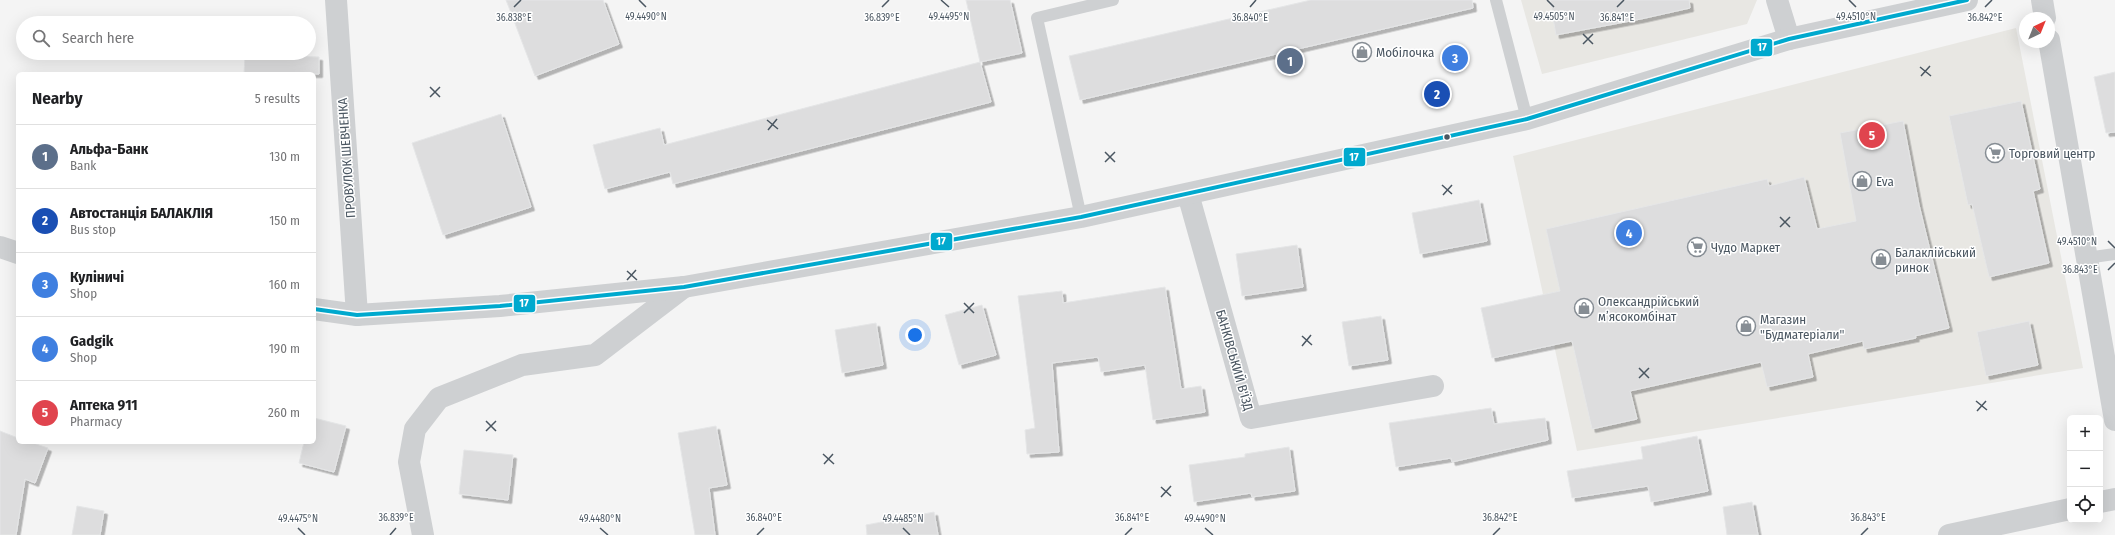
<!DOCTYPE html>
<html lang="en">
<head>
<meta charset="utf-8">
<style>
  body { margin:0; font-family:"Fira Sans Condensed",sans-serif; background:#f6f6f6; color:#202124 }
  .controls { position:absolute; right:12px; bottom:12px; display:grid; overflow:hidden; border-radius:6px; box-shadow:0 4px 16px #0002 }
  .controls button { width:36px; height:36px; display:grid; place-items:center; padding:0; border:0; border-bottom:1px solid #e0e0e0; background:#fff; color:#202124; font:20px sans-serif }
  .compass { position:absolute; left:2019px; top:12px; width:36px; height:36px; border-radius:50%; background:#fff; box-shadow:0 4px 16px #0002; rotate:43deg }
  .you { position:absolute; left:915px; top:335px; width:14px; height:14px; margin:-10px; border:3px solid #fff; border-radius:50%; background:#1a73e8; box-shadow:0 0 0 6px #1a73e833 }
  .badge { display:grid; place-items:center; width:26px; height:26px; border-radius:50%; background:#868d94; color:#fff; font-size:13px; font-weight:700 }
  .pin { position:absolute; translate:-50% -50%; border:2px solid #fff; box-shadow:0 1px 4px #0006 }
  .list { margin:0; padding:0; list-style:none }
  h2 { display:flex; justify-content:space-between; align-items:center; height:52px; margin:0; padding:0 16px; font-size:17px }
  h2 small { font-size:13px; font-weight:400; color:#757577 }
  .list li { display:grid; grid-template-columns:26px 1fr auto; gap:12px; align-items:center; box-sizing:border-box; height:64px; padding:0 16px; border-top:1px solid #e0e0e0 }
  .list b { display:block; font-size:15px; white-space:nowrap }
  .list p { margin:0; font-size:13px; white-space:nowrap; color:#757577 }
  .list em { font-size:13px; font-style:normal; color:#757577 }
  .icon { flex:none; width:22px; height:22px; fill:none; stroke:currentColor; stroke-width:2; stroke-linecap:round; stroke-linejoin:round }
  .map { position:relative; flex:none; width:2115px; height:535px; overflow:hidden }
  .search { position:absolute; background:#fff; box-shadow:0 4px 16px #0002; left:16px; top:16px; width:300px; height:44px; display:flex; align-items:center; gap:10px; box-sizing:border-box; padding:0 14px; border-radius:22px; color:#757577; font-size:15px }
  .panel { position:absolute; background:#fff; box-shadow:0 4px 16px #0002; left:16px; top:72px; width:300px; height:372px; border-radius:6px }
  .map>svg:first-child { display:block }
</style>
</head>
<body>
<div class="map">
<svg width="2115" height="535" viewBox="0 0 2115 535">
  <defs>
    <filter id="shadow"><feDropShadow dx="3.5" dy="3.5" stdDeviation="0" flood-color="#0004"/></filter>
  </defs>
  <rect width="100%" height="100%" fill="#f4f4f4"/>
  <path fill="#e8e7e3" d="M1521,0H1757L1747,24L1542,74Z
    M2016,28L2083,368L1577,451L1513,156Z"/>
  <path fill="#ddddde" stroke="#e5e6e7" filter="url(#shadow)" d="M506,0H603L619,44L535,76Z
    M966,0H1010L1022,53L980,62Z
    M1311,0H1472L1473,8L1080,100L1069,56Z
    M1550,0H1689L1690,8L1641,19L1556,35Z
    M245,55L319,57V74H244Z
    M980,62L991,102L673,184L670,172L605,189L593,145L660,128L664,145Z
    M2115,72V132L2106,133L2094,77Z
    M2021,101L2040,189L2033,191L2049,263L1989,277L1972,204L1968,205L1949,116Z
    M501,114L531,207L443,235L412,143Z
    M1903,121L1919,205L1949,328L1915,336L1916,338L1864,349L1863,341L1808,354L1813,377L1767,387L1761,362L1630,391L1637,419L1592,429L1572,341L1492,358L1481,308L1560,291L1546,229L1767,179L1769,186L1804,177L1817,229L1856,221L1840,133Z
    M1479,200L1487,241L1420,254L1412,213Z
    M1297,245L1303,287L1242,296L1236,254Z
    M1165,287L1181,389L1201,386L1205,412L1153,420L1145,365L1101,372L1098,357L1052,363L1059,452L1027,454L1025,430L1035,428L1018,296L1062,291L1063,303Z
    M982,305L996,355L959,365L945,315Z
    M1381,316L1388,360L1349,366L1342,322Z
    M2029,321L2038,365L1986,376L1977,332Z
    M876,323L883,365L842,373L835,330Z
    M1491,408L1494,424L1545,418L1548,440L1452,462L1451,458L1396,467L1389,423Z
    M314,418L346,426L334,472L299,463L304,442H314Z
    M716,426L727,485L709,488L715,535H695L678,433Z
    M0,431L18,438V442H30L48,448L35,483L25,479L16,535H0Z
    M1697,436L1708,491L1651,502L1648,486L1572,498L1567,471L1643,459L1641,447Z
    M1289,447L1295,491L1252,497L1251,493L1194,502L1189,465L1245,457V454Z
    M464,450L513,455L508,500L459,494Z
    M1752,502L1758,535H1727L1723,507Z
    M77,506L104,511L100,535H72Z
    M934,512L938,535H867L866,525Z"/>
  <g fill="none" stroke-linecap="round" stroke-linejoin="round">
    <path stroke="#ced0d2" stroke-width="12" d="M1496,0L1527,119
      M1081,217L1037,18L1113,0
      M2086,258L2115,254"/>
    <path stroke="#ced0d2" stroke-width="22" d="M336,0L357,315
      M1777,0L1789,39
      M2042,0L2045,18
      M2049,40L2115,420
      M1188,194L1251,418L1433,386
      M2100,502L2115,499
      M423,535L409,462L415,429L439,398L522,365L595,355L684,287
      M1949,535L2070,509"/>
    <path stroke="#ced0d2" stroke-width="22" d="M0,247L18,253
      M314,309L357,315L500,306L684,287L1081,217L1527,119L1789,39L1967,0"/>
    <defs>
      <path id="bus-1" d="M314,309L357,315L500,306L684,287L1081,217L1527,119L1789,39L1967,0"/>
    </defs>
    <use href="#bus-1" stroke="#fff" stroke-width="7"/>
    <use href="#bus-1" stroke="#00a9ce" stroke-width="4"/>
  </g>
  <path fill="none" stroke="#4a5661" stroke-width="1.5" d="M639,0L646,7M941,0L949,7M1547,0L1554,7M1849,0L1856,7M514,7L521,0M882,7L889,0M1250,7L1256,0M1617,7L1624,0M1985,7L1992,0M1583,34L1593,44M1583,44L1593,34M1920,67L1931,76M1921,76L1930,66M430,87L440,97M430,97L440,87M767,120L778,129M768,130L777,119M1105,152L1115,162M1105,162L1115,152M1442,185L1452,194M1443,195L1452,185M1780,217L1790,227M1780,227L1790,217M2108,241L2115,248M2108,270L2115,263M627,271L637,280M627,280L636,270M964,303L974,313M964,313L974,303M1302,336L1312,345M1302,346L1311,335M1639,368L1649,378M1639,378L1649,368M1976,401L1987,410M1977,411L1986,401M486,421L496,431M486,431L496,421M823,454L834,464M824,464L833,454M1161,487L1171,496M1161,497L1171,486M298,528L305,535M600,528L608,535M903,528L910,535M1205,528L1213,535M390,535L396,528M757,535L764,528M1125,535L1132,528M1493,535L1500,528M1861,535L1868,528"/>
  <defs>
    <symbol id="shop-ring" viewBox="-11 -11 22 22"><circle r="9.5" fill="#fff" stroke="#868d94" stroke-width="1.5"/><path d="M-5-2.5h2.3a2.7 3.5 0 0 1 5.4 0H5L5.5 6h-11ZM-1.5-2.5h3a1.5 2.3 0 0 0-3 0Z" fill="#868d94"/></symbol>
    <symbol id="supermarket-ring" viewBox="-11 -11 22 22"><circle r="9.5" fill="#fff" stroke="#868d94" stroke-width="1.5"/><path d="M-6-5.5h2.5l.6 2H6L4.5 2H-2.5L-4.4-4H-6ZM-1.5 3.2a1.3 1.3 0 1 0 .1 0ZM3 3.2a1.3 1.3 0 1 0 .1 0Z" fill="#868d94"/></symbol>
  </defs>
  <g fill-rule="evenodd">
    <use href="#shop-ring" x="1351" y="41" width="22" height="22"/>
    <use href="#supermarket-ring" x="1984" y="142" width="22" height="22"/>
    <use href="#shop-ring" x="1851" y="170" width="22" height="22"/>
    <use href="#supermarket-ring" x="1686" y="236" width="22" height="22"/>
    <use href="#shop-ring" x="1870" y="248" width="22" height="22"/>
    <use href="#shop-ring" x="1573" y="297" width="22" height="22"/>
    <use href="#shop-ring" x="1735" y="315" width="22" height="22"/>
  </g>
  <circle fill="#4a5661" stroke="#fff" stroke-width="1.5" cx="1447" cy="137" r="3.5"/>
  <g text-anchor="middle" stroke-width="3" stroke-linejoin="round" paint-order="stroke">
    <g font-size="13" fill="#4a5661" stroke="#fff" text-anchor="start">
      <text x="1376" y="57">Мобілочка</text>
      <text x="2009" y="158">Торговий центр</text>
      <text x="1876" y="186">Eva</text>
      <text x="1711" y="252">Чудо Маркет</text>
      <text x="1895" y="257">Балаклійський<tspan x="1895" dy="15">ринок</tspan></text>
      <text x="1598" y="306">Олександрійський<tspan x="1598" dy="15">мʼясокомбінат</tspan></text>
      <text x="1760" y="324">Магазин<tspan x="1760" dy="15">"Будматеріали"</tspan></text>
    </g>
    <g font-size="13" fill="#4a5661" stroke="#fff">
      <text transform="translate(346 158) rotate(-94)" y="5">ПРОВУЛОК ШЕВЧЕНКА</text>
      <text transform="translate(1235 360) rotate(74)" y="5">БАНКІВСЬКИЙ В'ЇЗД</text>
    </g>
  </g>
  <g font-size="10" text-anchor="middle" fill="#4a5661" stroke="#fff" stroke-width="3" stroke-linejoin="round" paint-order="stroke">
    <text x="646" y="20">49.4490°N</text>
    <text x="949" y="20">49.4495°N</text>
    <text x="1554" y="20">49.4505°N</text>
    <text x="1856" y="20">49.4510°N</text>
    <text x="514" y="21">36.838°E</text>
    <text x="1250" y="21">36.840°E</text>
    <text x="1617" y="21">36.841°E</text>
    <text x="1985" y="21">36.842°E</text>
    <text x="882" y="21">36.839°E</text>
    <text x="2077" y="245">49.4510°N</text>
    <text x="2080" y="273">36.843°E</text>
    <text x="396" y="521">36.839°E</text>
    <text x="764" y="521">36.840°E</text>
    <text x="1132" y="521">36.841°E</text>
    <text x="1500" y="521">36.842°E</text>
    <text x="1868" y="521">36.843°E</text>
    <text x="298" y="522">49.4475°N</text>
    <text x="600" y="522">49.4480°N</text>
    <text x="903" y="522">49.4485°N</text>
    <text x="1205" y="522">49.4490°N</text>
  </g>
  <g stroke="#fff" stroke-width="1.5">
    <rect x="1750" y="38" width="23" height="19" rx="4" fill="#00a9ce"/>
    <rect x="1343" y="147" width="23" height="20" rx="4" fill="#00a9ce"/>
    <rect x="930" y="232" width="23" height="19" rx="4" fill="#00a9ce"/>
    <rect x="513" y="294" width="23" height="19" rx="4" fill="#00a9ce"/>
  </g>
  <g font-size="11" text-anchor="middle" font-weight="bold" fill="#fff">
    <text x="1762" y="51">17</text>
    <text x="1354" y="161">17</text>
    <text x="941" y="245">17</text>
    <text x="524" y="307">17</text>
  </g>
</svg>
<div class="controls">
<button>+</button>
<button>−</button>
<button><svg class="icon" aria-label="locate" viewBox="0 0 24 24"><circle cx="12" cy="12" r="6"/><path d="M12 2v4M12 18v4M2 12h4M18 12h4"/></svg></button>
</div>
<svg class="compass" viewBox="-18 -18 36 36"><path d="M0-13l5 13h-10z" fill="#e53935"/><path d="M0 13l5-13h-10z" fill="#757577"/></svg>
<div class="you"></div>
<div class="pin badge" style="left:1290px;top:61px;background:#5c6f8a">1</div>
<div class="pin badge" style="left:1437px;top:94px;background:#1a4fb4">2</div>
<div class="pin badge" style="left:1455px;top:58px;background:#3f7fe0">3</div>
<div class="pin badge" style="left:1629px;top:233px;background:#3f7fe0">4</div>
<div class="pin badge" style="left:1872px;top:135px;background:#e0444e">5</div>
<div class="search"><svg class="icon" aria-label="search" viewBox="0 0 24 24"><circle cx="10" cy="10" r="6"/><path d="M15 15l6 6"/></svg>Search here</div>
<section class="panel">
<h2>Nearby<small>5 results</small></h2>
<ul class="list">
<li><span class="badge" style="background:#5c6f8a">1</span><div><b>Альфа-Банк</b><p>Bank</p></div><em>130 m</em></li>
<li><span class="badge" style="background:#1a4fb4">2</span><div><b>Автостанція БАЛАКЛІЯ</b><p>Bus stop</p></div><em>150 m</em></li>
<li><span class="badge" style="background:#3f7fe0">3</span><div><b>Куліничі</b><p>Shop</p></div><em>160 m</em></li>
<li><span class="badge" style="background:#3f7fe0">4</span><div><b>Gadgik</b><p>Shop</p></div><em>190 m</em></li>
<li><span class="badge" style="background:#e0444e">5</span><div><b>Аптека 911</b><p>Pharmacy</p></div><em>260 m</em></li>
</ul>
</section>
</div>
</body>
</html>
